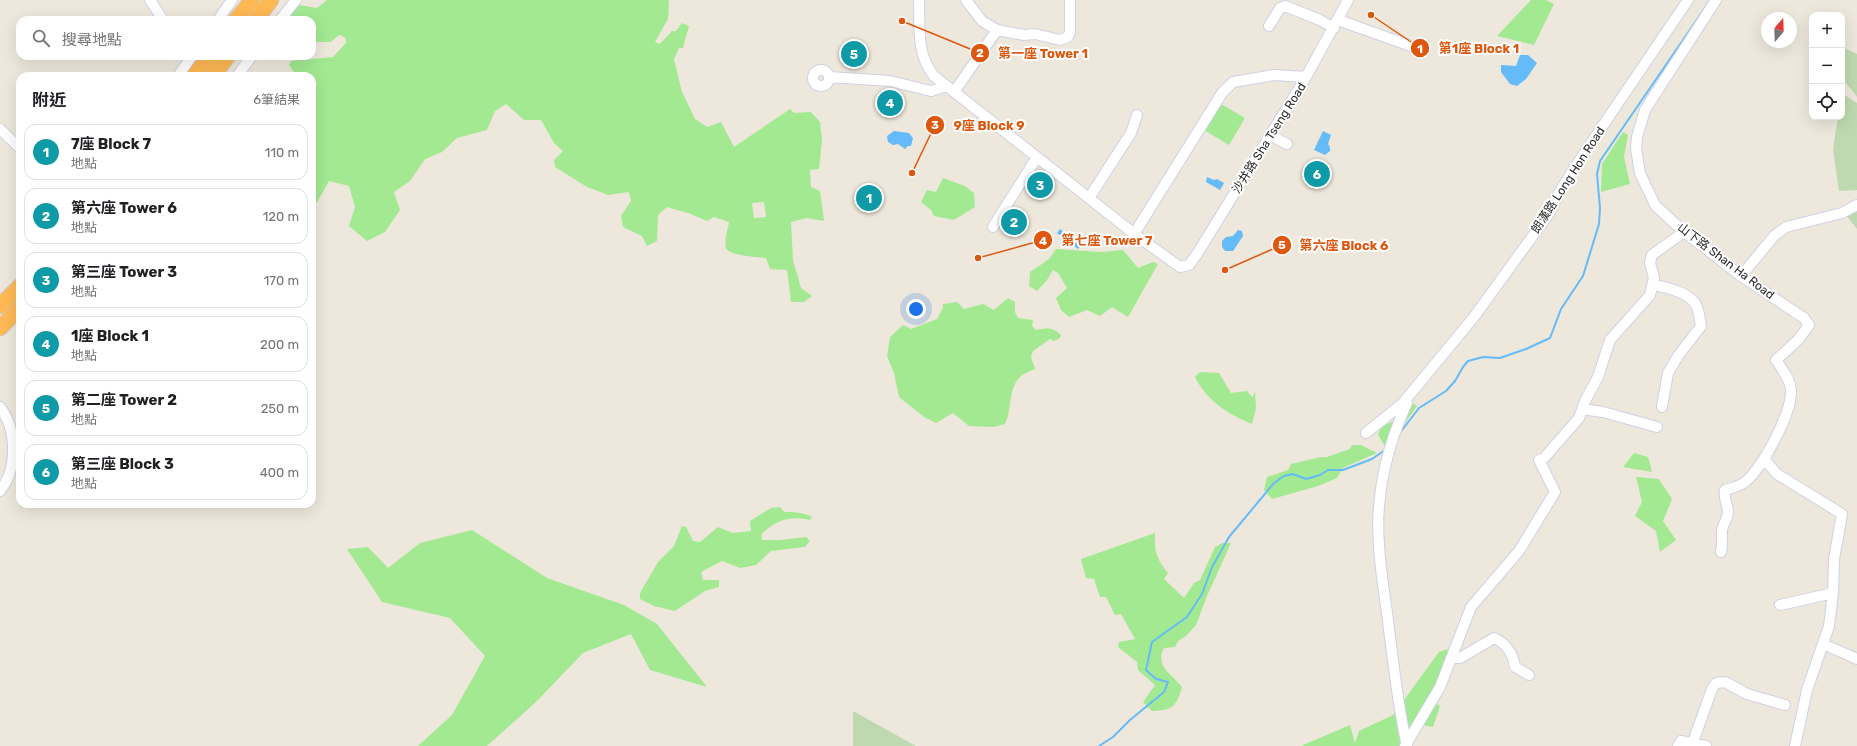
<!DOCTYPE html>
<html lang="zh-TW">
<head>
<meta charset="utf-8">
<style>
  body { margin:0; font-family:Rubik,"Noto Sans TC",sans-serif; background:#f6f6f6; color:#202124 }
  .controls { position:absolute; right:12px; top:12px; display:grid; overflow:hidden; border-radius:8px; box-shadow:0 4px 16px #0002 }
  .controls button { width:36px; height:36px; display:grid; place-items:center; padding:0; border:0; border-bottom:1px solid #e0e0e0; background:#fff; color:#202124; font:20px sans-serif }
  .compass { position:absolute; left:1761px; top:12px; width:36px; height:36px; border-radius:50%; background:#fff; box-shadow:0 4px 16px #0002; rotate:19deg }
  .you { position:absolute; left:916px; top:309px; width:14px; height:14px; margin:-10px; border:3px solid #fff; border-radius:50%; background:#1a73e8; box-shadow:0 0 0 6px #1a73e833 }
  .badge { display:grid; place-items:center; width:26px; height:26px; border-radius:50%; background:#363cff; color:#fff; font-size:13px; font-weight:700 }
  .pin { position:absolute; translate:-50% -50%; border:2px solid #fff; box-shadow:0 1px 4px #0006 }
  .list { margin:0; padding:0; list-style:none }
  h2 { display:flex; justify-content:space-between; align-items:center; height:52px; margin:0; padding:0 16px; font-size:17px }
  h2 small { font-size:13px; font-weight:400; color:#757577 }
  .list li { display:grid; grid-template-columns:26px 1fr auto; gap:12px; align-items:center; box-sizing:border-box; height:56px; margin:0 8px 8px; padding:0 8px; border:1px solid #e0e0e0; border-radius:12px }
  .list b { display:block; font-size:15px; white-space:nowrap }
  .list p { margin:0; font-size:13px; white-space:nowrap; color:#757577 }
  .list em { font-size:13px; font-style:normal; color:#757577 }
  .icon { flex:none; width:22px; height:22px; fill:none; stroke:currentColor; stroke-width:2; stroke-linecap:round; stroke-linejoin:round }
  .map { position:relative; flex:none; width:1857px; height:746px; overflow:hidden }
  .search { position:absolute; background:#fff; box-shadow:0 4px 16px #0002; left:16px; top:16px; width:300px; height:44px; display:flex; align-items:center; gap:10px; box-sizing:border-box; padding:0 14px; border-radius:12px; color:#757577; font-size:15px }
  .panel { position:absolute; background:#fff; box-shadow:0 4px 16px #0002; left:16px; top:72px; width:300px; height:436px; border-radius:12px }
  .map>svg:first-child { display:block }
</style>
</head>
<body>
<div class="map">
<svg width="1857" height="746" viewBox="0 0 1857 746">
  <rect width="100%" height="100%" fill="#ede8db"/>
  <path fill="#a2e992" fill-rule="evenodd" d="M327,0H669L668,19L655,42L660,44L672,31H676L682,23L689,26L683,48H679L674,59L682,92L695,119L707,127L721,122L734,147L790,109L794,113L811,112L820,122L822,140L819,169L810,170L811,187L820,191L824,221L807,218L791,222L793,260L801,288L812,296L804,302H791L787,270L770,269L766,258C758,257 729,256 726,248C724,240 728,229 729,222L714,217L707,221L688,213L667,207L658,215L657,241L647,246L642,236L623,227L621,216L631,201L629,192L608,195L587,187L555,167L554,160L563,151L554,143L541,120H524L506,104L495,111L487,130L457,138L442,152L425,159L410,181L394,192L400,210L385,232L367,241L349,226L355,207L349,186L329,181L316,204L312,203V76H288L294,72L289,65L291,61L333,57L346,43L345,37L339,35L331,42H312V20H277L281,18L283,7L287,3L317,8ZM764,202L766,217L754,218L752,203Z
    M1531,0H1546L1554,4L1534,45L1497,36Z
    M1221,104L1245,118L1229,145L1204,130Z
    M1623,132L1628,135L1624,157L1630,184L1601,192L1602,164Z
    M943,178L965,186L974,193L975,207L954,220L934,216L931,210L921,202L927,190L936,192Z
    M1056,249L1102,252L1123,250L1138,268L1153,262L1158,264L1128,317L1112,307L1100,316L1087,310L1069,317L1061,310L1056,298L1067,288L1058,273L1053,270L1047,280L1037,291L1029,286L1030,272L1049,259Z
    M1008,298L1015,302V312L1018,318L1033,320L1032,326L1036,330C1047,328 1053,327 1061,335L1060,338L1054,341L1050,339L1033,351L1031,357L1035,369C1030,371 1022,374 1019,378C1008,390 1012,410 1005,424L994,427L969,426L953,413L936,423L924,417L899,397L894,373L887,356L890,337L903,325L911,329L937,319L943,308V304L957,302L964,309L983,304L994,310Z
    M1200,372L1219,373L1231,393L1247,391L1252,397L1255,392L1256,408L1252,424C1228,414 1207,401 1195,377Z
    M1410,401L1417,406L1392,441L1385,446L1378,435L1381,427L1396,420Z
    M1352,445H1361L1377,453L1343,468L1337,478L1318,486L1272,499L1264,490L1267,477L1288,470L1291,464L1321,457H1327L1350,449Z
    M1634,453L1648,457L1652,472L1623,467Z
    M1636,477L1659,479L1672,499L1663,521L1676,540L1660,552L1656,531L1635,516L1642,502Z
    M780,507L784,512C795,512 802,512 812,517L810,520C791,515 774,520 761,535L762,540H780L806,537L810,541L805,547L771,551L756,565L740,568L722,561L701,572L703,580H719V587L705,591L675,611L654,606L640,599V593L658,562L674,546L682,526L686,527L693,541L700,542L718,527L733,533L751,531L750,521L771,508Z
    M472,530L547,578L624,605L657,624L707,687L650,670L631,634L583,653L536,702L487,746H418L452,715L485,656L450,618L382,602L347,549L368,547L388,568L420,543Z
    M1155,533C1154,551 1157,560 1168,573L1164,579L1184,598L1194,583L1200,580L1215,547L1222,543H1231L1207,596L1196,625L1186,636L1178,641L1175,647L1164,648C1154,666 1173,675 1182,687C1176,707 1173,710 1152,711L1143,702L1155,685L1138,670L1137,662L1118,647L1119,642L1135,639L1121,614L1115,615L1106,597H1100L1094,579L1086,578L1081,559Z
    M1448,649L1432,701L1440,706L1433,727L1415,724L1407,746H1301L1350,725L1355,743L1359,731L1393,715L1439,652Z"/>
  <path fill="#bed9b0" d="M1842,47L1857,54V97L1842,78Z
    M1843,94L1857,103V190L1839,191L1833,149L1838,117H1842Z
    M1857,212V229L1846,215Z
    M853,711L916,746H853Z"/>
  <path fill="#65baf8" d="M1520,55H1528L1537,63L1526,79L1517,86L1510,84L1501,72V65L1516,66Z
    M894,131L909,133L913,138L911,146H908L905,149L898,144L893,145L888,142L887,136Z
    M1323,131L1331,135L1328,144L1330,147V151L1325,155L1314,150Z
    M1207,177L1214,180L1217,179L1224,183L1220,190L1206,182Z
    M1060,229L1081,245L1078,249L1057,233Z
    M1238,230L1242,231L1243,236L1233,251H1225L1222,247V241L1226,237L1233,236Z"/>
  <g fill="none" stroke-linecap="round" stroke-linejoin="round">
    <path stroke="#65baf8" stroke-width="2" d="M1399,434L1419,408L1446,391L1455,381L1463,367L1468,361L1483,357L1500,358L1526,349L1550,338L1561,309L1583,276L1599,224L1600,208L1597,174L1600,161L1709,2
      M1099,746L1113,737L1130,720L1164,692L1168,682L1156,679L1146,670L1152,642L1187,617L1202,594L1212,567L1229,537L1274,483L1284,476L1293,474L1306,479L1320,475L1328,470H1343L1372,459L1385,450"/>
    <defs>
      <path id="minor" d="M150,0L163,20
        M919,0C920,27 916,54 934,76L1137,236L1180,267L1189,265L1197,254L1306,77L1348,0
        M1716,0L1645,110L1637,137L1636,149L1640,173L1655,205L1684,232L1741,276L1804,318L1809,325L1798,340L1776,360C1782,369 1790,379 1791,390C1792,413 1763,467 1745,482C1740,486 1731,488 1725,490C1723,498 1728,505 1728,512C1728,518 1723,524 1722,530C1721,539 1723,544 1721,552
        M218,20L232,0
        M280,20L296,0
        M1338,20L1411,46
        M1269,26L1280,8L1285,6L1320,20L1334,28
        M997,30L1024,35L1035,34L1060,40L1068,37L1070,32V0
        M813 78a8 8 0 1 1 16 0a8 8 0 1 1-16 0Z
        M178,76L192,56
        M237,76L252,56
        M829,77L890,81L931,91L947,86
        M954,92L997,30L982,21L966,0
        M0,129L20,148
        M1270,135L1287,144
        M1089,198L1131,133L1137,115
        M993,227L1037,157
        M1134,234L1222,93L1233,82L1274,75L1306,77
        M1741,276L1775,235L1786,227L1842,213L1857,205
        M1653,285C1666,287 1692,293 1697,307C1699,313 1700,320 1701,326L1678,356L1668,373L1662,407
        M0,407C17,429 18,469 0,491
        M1582,409L1603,412L1657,427
        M1366,433L1402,404L1474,317L1550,212L1560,191L1585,152L1688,0
        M1765,460L1777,474L1842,514L1834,559L1833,593L1829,626L1807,690L1795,746
        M1780,605L1833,593
        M1823,644L1857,659
        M1451,658H1460L1494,638C1507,644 1513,653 1515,667L1529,675
        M1693,742L1712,689L1716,683L1725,682L1747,694L1785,705
        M1405,746L1440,687L1471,607L1519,551L1555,492L1539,460L1544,458L1579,418L1585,401L1598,377L1610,340L1650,295L1654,278L1650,263L1652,255L1684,232
        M1407,746C1398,707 1394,668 1389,629C1386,601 1380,572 1379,544C1375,496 1387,446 1407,403
        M1678,746L1681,741L1706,746"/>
      <path id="highway" d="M236,20L252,0
        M256,20L271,0
        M194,76L209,56
        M213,76L228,56
        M0,306L20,286
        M0,328L20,308"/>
    </defs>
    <use href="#minor" stroke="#d0d0e4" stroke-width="12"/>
    <use href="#highway" stroke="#ccc" stroke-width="17"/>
    <use href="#minor" stroke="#fff" stroke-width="10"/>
    <use href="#highway" stroke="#ffb954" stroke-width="15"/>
  </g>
  <g text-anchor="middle" stroke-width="4" stroke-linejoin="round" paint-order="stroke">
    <g font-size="12" fill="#2a2a2a" stroke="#fff">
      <text transform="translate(1269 138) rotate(-58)" y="4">沙井路 Sha Tseng Road</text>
      <text transform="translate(1568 180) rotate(-57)" y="4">朗漢路 Long Hon Road</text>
      <text transform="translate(1726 261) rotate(37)" y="4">山下路 Shan Ha Road</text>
    </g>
  </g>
  <path fill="none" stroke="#de570e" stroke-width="1.5" d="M1371 15L1420 48M902 21L980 53M912 173L935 125M978 258L1043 240M1225 270L1282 245"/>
  <g fill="#de570e" stroke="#fff" stroke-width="1.5">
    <circle cx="1371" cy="15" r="4"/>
    <circle cx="902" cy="21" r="4"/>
    <circle cx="912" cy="173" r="4"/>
    <circle cx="978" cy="258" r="4"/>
    <circle cx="1225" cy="270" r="4"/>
    <circle cx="1420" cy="48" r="10"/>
    <circle cx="980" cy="53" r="10"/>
    <circle cx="935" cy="125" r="10"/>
    <circle cx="1043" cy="240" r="10"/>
    <circle cx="1282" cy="245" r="10"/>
  </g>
  <g font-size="12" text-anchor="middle" font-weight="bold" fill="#fff">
    <text x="1420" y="53">1</text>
    <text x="980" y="57">2</text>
    <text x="935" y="129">3</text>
    <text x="1043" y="245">4</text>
    <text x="1282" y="249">5</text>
  </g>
  <g font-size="13" text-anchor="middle" font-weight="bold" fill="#de570e" stroke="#fff" stroke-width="4" stroke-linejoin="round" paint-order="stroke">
    <text x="1479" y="53">第1座 Block 1</text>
    <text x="1043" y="58">第一座 Tower 1</text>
    <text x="989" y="130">9座 Block 9</text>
    <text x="1107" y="245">第七座 Tower 7</text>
    <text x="1344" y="250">第六座 Block 6</text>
  </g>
</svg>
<div class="controls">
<button>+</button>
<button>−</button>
<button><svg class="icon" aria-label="locate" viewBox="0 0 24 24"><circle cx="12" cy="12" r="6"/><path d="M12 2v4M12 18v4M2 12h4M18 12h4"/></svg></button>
</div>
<svg class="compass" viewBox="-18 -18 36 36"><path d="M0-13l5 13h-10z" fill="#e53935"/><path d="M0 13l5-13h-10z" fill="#757577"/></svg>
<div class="you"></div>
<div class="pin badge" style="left:869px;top:198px;background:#0f9aa8">1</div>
<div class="pin badge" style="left:1014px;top:222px;background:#0f9aa8">2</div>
<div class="pin badge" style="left:1040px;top:185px;background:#0f9aa8">3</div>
<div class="pin badge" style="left:890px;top:103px;background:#0f9aa8">4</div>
<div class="pin badge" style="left:854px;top:54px;background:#0f9aa8">5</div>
<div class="pin badge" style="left:1317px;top:174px;background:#0f9aa8">6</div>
<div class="search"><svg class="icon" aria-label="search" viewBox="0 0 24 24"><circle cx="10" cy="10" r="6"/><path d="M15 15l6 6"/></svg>搜尋地點</div>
<section class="panel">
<h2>附近<small>6筆結果</small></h2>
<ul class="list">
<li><span class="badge" style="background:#0f9aa8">1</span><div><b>7座 Block 7</b><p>地點</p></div><em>110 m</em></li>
<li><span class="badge" style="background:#0f9aa8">2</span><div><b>第六座 Tower 6</b><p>地點</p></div><em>120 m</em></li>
<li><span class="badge" style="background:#0f9aa8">3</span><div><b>第三座 Tower 3</b><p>地點</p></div><em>170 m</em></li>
<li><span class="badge" style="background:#0f9aa8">4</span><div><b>1座 Block 1</b><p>地點</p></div><em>200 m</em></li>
<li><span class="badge" style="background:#0f9aa8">5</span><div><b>第二座 Tower 2</b><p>地點</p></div><em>250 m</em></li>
<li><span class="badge" style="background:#0f9aa8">6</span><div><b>第三座 Block 3</b><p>地點</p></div><em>400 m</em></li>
</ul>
</section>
</div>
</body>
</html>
